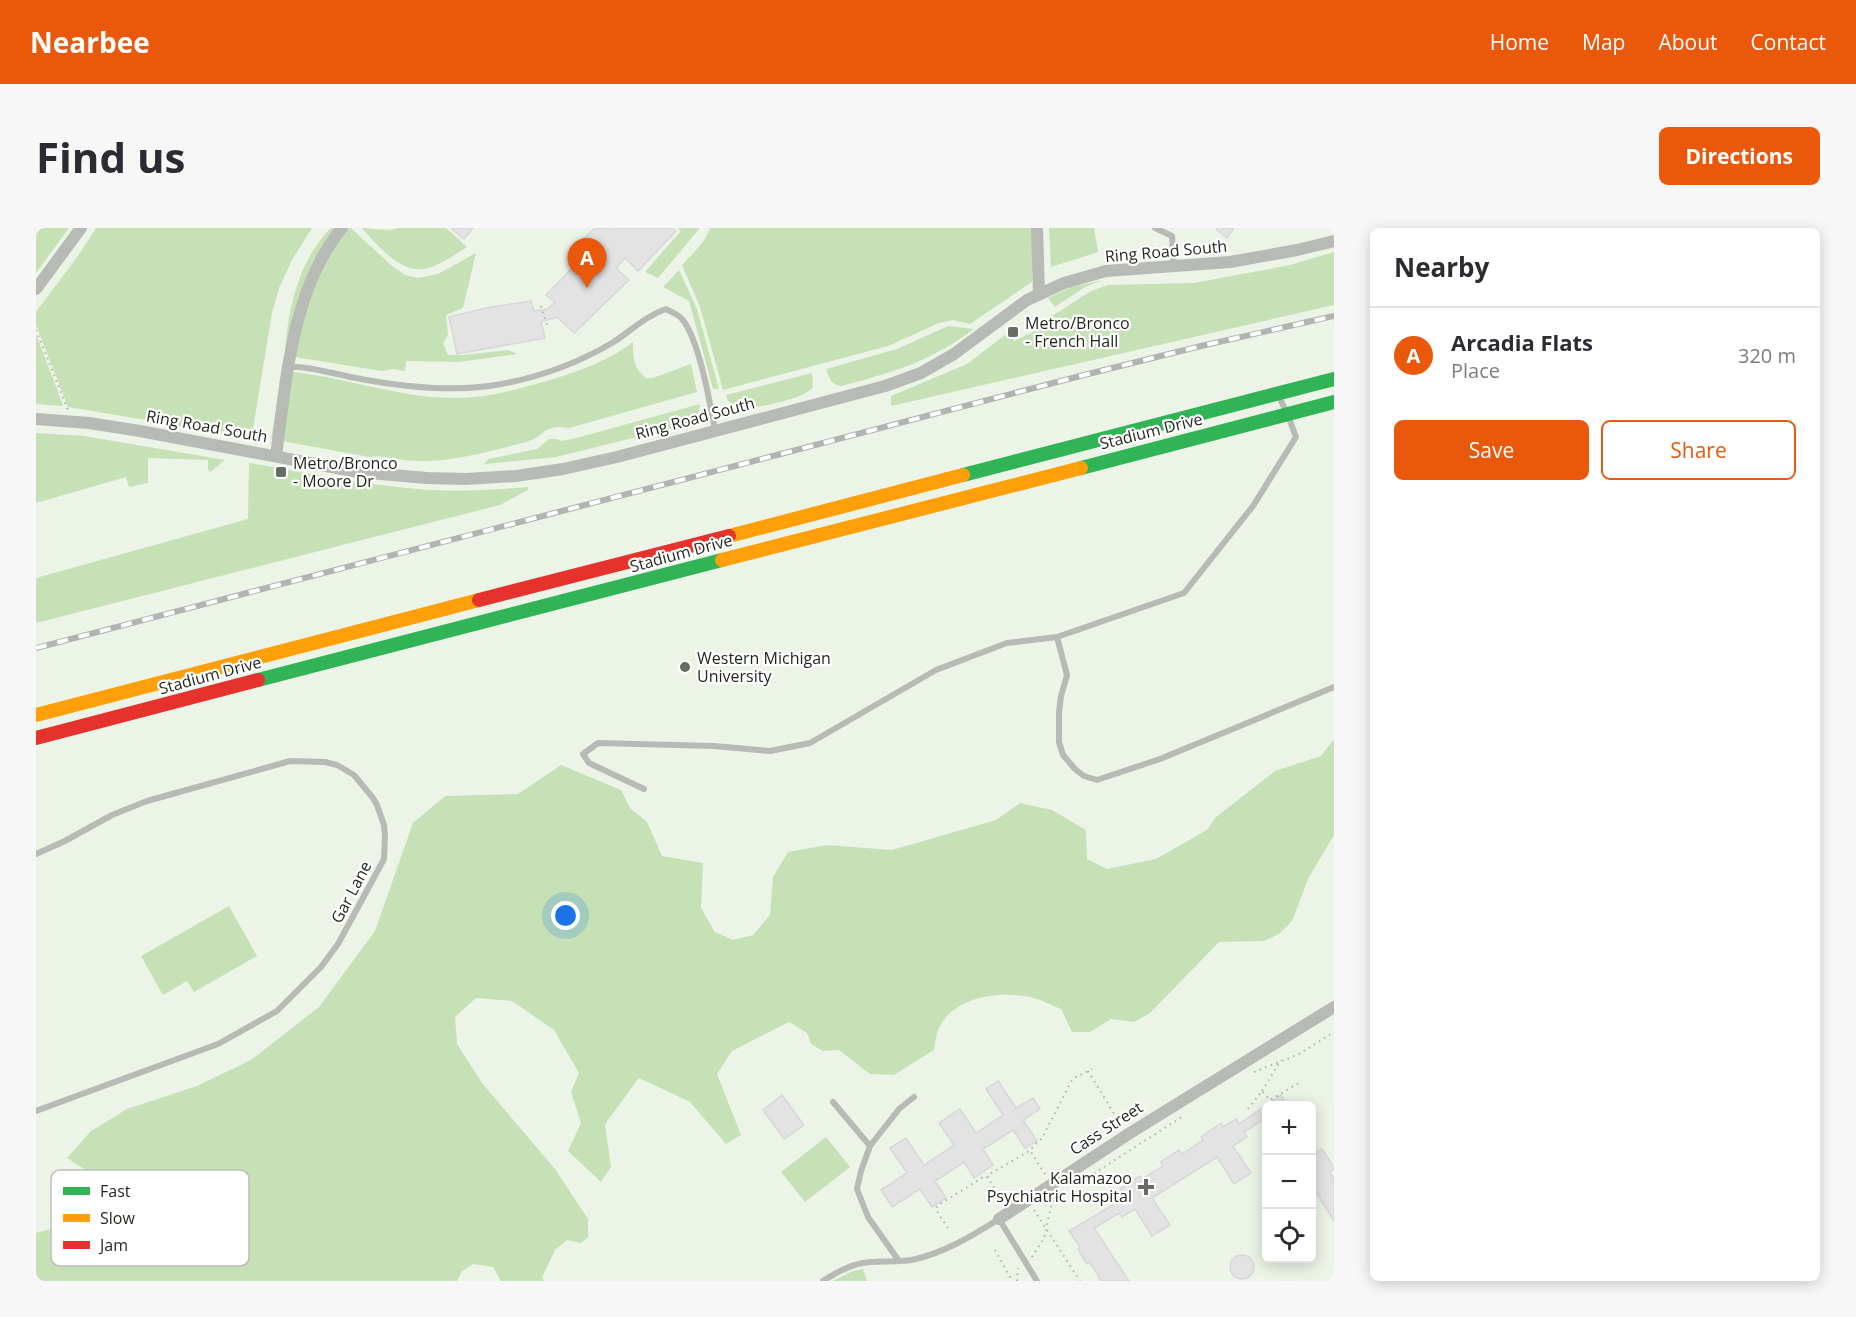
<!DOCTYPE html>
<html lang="en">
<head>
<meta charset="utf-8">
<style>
  body { margin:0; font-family:"Open Sans",sans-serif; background:#f7f7f7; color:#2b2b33 }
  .controls { position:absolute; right:18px; bottom:18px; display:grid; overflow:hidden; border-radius:9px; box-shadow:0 3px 15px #0003 }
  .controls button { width:54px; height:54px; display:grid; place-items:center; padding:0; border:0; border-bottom:2px solid #e1e1e2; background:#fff; color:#2b2b33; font:30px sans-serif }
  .you { position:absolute; left:530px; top:688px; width:21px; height:21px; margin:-15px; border:4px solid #fff; border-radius:50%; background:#1a73e8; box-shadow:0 0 0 9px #1a73e833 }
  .badge { display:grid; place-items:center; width:39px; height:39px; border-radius:50%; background:#ea580c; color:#fff; font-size:20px; font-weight:700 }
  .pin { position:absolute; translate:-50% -50px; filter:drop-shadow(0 2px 3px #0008) }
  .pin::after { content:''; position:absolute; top:32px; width:21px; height:18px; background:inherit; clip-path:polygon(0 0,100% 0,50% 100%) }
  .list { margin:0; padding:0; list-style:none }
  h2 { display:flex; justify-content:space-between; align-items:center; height:78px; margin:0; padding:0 24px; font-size:26px }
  h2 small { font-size:20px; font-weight:400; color:#7c7c81 }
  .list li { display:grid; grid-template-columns:39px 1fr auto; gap:18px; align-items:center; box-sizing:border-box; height:96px; padding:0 24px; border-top:2px solid #e1e1e2 }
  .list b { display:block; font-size:22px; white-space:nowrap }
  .list p { margin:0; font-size:20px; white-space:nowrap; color:#7c7c81 }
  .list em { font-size:20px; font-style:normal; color:#7c7c81 }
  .actions { display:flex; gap:12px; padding:18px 24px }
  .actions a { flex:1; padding:14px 0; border:2px solid #ea580c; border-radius:9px; text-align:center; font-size:21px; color:#ea580c }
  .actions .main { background:#ea580c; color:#fff }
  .icon { flex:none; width:33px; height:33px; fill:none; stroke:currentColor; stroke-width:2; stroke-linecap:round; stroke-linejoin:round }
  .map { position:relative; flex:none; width:1298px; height:1053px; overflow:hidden; border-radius:9px }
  header { display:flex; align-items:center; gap:36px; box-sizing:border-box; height:84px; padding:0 30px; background:#ea580c; color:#fff }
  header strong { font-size:28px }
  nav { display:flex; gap:33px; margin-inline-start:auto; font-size:21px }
  .intro { display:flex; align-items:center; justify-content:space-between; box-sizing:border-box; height:144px; padding:0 36px }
  h1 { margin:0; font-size:42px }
  .button { padding:15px 27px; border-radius:9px; background:#ea580c; color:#fff; font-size:21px; font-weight:700 }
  main { display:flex; gap:36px; padding:0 36px }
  aside { flex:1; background:#fff; border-radius:9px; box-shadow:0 3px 15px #0003 }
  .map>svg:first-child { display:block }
</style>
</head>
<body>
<header>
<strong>Nearbee</strong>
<nav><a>Home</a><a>Map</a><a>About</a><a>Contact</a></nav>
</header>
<div class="intro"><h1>Find us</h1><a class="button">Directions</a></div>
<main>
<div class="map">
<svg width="1298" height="1053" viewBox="0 0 1298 1053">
  <rect width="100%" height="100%" fill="#ebf4e7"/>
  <path fill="#c7e1b6" d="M0,0H33L0,45Z
    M60,0H276L257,30L243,60L236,85L216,207L196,204L193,202L190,205H187L32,179L0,97V84L42,28Z
    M295,0H315L356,38L369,47L382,50L402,46L440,25L427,80L410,87L412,107L407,115L412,127H428L472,122L481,126L423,134L370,133L369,143L356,141L346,143L252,128L249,124C252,81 263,31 295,0Z
    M326,0C336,0 354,4 361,0H410L431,19C418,27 403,38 388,41C364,45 340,16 326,0Z
    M641,0H664L622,50L609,44L645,3Z
    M674,0H996V54L934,96L917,92L903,95L852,118L687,162L664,79L646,37C656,26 670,14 674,0Z
    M1013,0H1058L1062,24L1015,39Z
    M1298,24V77L855,178V168L931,136L969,107H974L978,113L1001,102L999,95L994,94C1000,93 1007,92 1013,89C1035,79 1046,64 1072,57L1158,55L1254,37Z
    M643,42L661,81L683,161H677L653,73L627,59Z
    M1067,52L1049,59L1019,79L1012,70L1035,59Z
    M912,98L938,101C896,133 855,145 805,158C795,157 793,149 790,141L861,121Z
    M0,106L27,177L26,178L0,176Z
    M597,114C597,130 597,139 610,150H617L655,136L661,164L533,200C505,196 510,209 490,214C455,223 416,234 380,233C364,233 350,227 333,229L235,211L247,143C302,147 358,169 415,170C449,171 482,161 514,152C542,144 574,132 597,114Z
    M776,145L777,159C768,172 723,178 706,182L692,173L690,167Z
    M664,176L662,191L653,196L520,229L448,236L453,231L501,221L513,211H521L526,213L544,209Z
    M0,205L48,208L189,232L174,244L172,242V232L112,230V255L93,259L90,249L0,275Z
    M213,235C269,244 325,257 382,261C418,264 456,262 492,259V262L464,277L0,395V350L212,291Z
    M1298,511V607L1273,649L1256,693L1243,706L1228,713L1183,714L1114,785L1098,794L1075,791L1054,804H1036L1025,781C1015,777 1004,771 994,769C964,763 918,768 903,800C900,806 899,815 898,822L858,847L834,846L803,822L787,823L775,816L771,805L753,794L696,823L681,846L705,907L690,916L654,874L603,850L569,896L575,939L565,954L532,923L545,895L535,864L543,845L518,802L476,773L440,770L419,789L421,816L446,855L519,941L552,991V1009L545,1015L531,1012L519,1022L506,1050L508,1053H465L457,1039L437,1036L426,1043L421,1053H0V1005L36,995L84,996L85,965L31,930L55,903L91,881L161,858L215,832L283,779L339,703L377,595L409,568L482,566L525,537L585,562L594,580L611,594L626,628L667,635L665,680L679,704L697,712L717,707L734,687L737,649L752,624L791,617L856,622L960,592L984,575L1016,582L1050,602L1051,631L1071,641L1120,631L1171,602L1179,590L1239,543L1285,528Z
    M193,678L221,728L158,764L151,753L127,767L105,728Z
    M790,909L814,939L769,974L745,944Z
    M827,1041L831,1053H797L817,1043Z"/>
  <path fill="#e2e3e2" stroke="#d6d8d7" stroke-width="1.5" d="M415,0H437L428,11Z
    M559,0H572L574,2L577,0H636L640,3L602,43L589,30L580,40L593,52L538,105L521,89L505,94L509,110L421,126L413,89L450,80L495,73L498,83L512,81L519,74L510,67L558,18L548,10Z
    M1180,0H1198L1191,10L1181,2Z
    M962,853L980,880L997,870L1004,881L987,892L1001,913L989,920L977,902L947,921L957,937L938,950L928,934L899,953L910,970L896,979L884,961L856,979L845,962L871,945L854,920L870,910L888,937L918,917L903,895L924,881L940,905L967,887L950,861Z
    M746,867L768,897L748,911L727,882Z
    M1245,867L1252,878H1230V890L1208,904L1211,909L1197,918L1215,945L1198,956L1181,929L1116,970L1134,997L1116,1008L1099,981L1086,989L1083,985L1058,1000L1093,1053H1065L1054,1034L1051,1036L1042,1021L1044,1019L1033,1003L1077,977L1074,972L1086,964L1084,961L1104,948L1106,951L1127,938L1125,934L1143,922L1146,926L1167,912L1165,909L1185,895L1187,899L1200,891L1203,896Z
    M1276,915L1281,924L1286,921L1298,939V941L1294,944L1298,950V993L1276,958Z
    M1194 1039a12 12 0 1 1 24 0a12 12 0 1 1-24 0Z"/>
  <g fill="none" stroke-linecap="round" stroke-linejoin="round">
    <path stroke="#b1b5b0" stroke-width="2" stroke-dasharray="1.5 4.5" stroke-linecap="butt" d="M505,78L511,97
      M0,102L32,182
      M1052,843L1085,897
      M1218,844L1263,826L1298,804
      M1226,863L1245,832
      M1212,881L1226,863L1234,872L1266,853
      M1009,946L995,924V921L1006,910L1035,854L1038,850L1056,841
      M1048,952L1147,888
      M968,975L952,950V947L995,922
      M998,982L1044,1053
      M912,1000L900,982L901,978L949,948L952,950
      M959,1022L976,1053
      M996,1029L1008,1010L1016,974L1028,965
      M981,1053L982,1040"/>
    <path stroke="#b7bab5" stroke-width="6" d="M1119,0L1136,8L1138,39
      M253,139C268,137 303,147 320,150C366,159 418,165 465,156C504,149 542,135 576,115C595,103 609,88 630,81C635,84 642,86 646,91C663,111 674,175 679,202
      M1021,409L1148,365L1217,278L1260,209L1251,185L1243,169
      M608,561L553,535L547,526L562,515L678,518L734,523L774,515L900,442L971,415L1021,409L1031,447L1025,468L1023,484V514L1027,527L1039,541L1048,548L1061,552L1124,531L1298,459
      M0,626L29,613L76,587L111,573L254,533L289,534L301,537L318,547L337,570L341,577L348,597L349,608L348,631L302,716L285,739L241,783L182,816L0,883
      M797,874L834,918
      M863,1033L832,989L821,961L825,943L834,918L863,881L878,869
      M787,1053C802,1043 817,1035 834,1034C848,1033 862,1034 876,1032C908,1025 936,1008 963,991L1001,1053"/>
    <path stroke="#b7bab5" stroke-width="12" d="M1001,0L1003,67
      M0,61L45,0
      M0,191L53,195L104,203L322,244L391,250L430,251L480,248L527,241L581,229L849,158L885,145L918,126L991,72L1028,55L1070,43L1194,34L1261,22L1298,13
      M240,228C250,153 256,60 306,0
      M963,991L1094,905L1298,779"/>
    <path stroke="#30b455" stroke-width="14" d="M1045,240L1298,174
      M927,247L1298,151
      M222,452L686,332"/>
    <path stroke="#ff9f0a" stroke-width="14" d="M693,308L927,247
      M686,332L1045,240
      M0,487L443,372"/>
    <path stroke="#e5322d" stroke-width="14" d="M443,372L693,308
      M0,510L222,452"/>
    <defs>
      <path id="rail" d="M0,420L1048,147L1165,118L1298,88"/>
    </defs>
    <use href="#rail" stroke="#b0b5af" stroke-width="6"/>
    <use href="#rail" stroke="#fff" stroke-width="4" stroke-dasharray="11" stroke-linecap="butt"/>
  </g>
  <g fill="#666d63" stroke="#fff" stroke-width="2">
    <rect x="971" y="98" width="12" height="12" rx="3"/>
    <rect x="239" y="238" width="12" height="12" rx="3"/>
    <circle cx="649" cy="439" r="6"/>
    <path d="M1107 950h6v6h6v6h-6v6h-6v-6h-6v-6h6z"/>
  </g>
  <g text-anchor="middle" stroke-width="4.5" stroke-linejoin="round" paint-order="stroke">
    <g font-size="16" fill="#1f251c" stroke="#fff">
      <text transform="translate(1130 23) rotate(-5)" y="6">Ring Road South</text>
      <text transform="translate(659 190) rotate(-15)" y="6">Ring Road South</text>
      <text transform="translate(171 198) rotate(10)" y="6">Ring Road South</text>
      <text transform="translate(1115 203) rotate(-14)" y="6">Stadium Drive</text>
      <text transform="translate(645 325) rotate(-15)" y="6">Stadium Drive</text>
      <text transform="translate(174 447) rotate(-15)" y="6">Stadium Drive</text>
      <text transform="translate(315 664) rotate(-62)" y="6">Gar Lane</text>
      <text transform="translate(1070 900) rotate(-33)" y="6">Cass Street</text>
    </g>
    <g font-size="16" fill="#1f251c" stroke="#fff" text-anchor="start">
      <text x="989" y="101">Metro/Bronco<tspan x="989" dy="18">- French Hall</tspan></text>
      <text x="257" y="241">Metro/Bronco<tspan x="257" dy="18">- Moore Dr</tspan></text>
      <text x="661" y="436">Western Michigan<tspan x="661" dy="18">University</tspan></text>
      <text x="1096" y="956" text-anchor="end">Kalamazoo<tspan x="1096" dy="18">Psychiatric Hospital</tspan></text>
    </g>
  </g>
  <rect x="15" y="942" width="198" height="96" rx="9" fill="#fff" stroke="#bcbebb" stroke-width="1.5"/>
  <rect x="27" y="959" width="27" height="8" fill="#30b455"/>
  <rect x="27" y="986" width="27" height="8" fill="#ff9f0a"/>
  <rect x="27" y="1013" width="27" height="8" fill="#e5322d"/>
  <g font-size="16" fill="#1f251c">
    <text x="64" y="969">Fast</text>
    <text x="64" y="996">Slow</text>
    <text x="64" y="1023">Jam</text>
  </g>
</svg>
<div class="controls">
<button>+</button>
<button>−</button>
<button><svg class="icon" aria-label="locate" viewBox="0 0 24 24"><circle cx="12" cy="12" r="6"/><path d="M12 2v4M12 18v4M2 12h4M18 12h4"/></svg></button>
</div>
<div class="you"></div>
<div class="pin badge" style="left:551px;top:60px">A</div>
</div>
<aside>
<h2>Nearby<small></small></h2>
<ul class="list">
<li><span class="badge">A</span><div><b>Arcadia Flats</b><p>Place</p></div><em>320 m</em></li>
</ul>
<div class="actions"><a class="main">Save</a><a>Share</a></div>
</aside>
</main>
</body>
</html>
